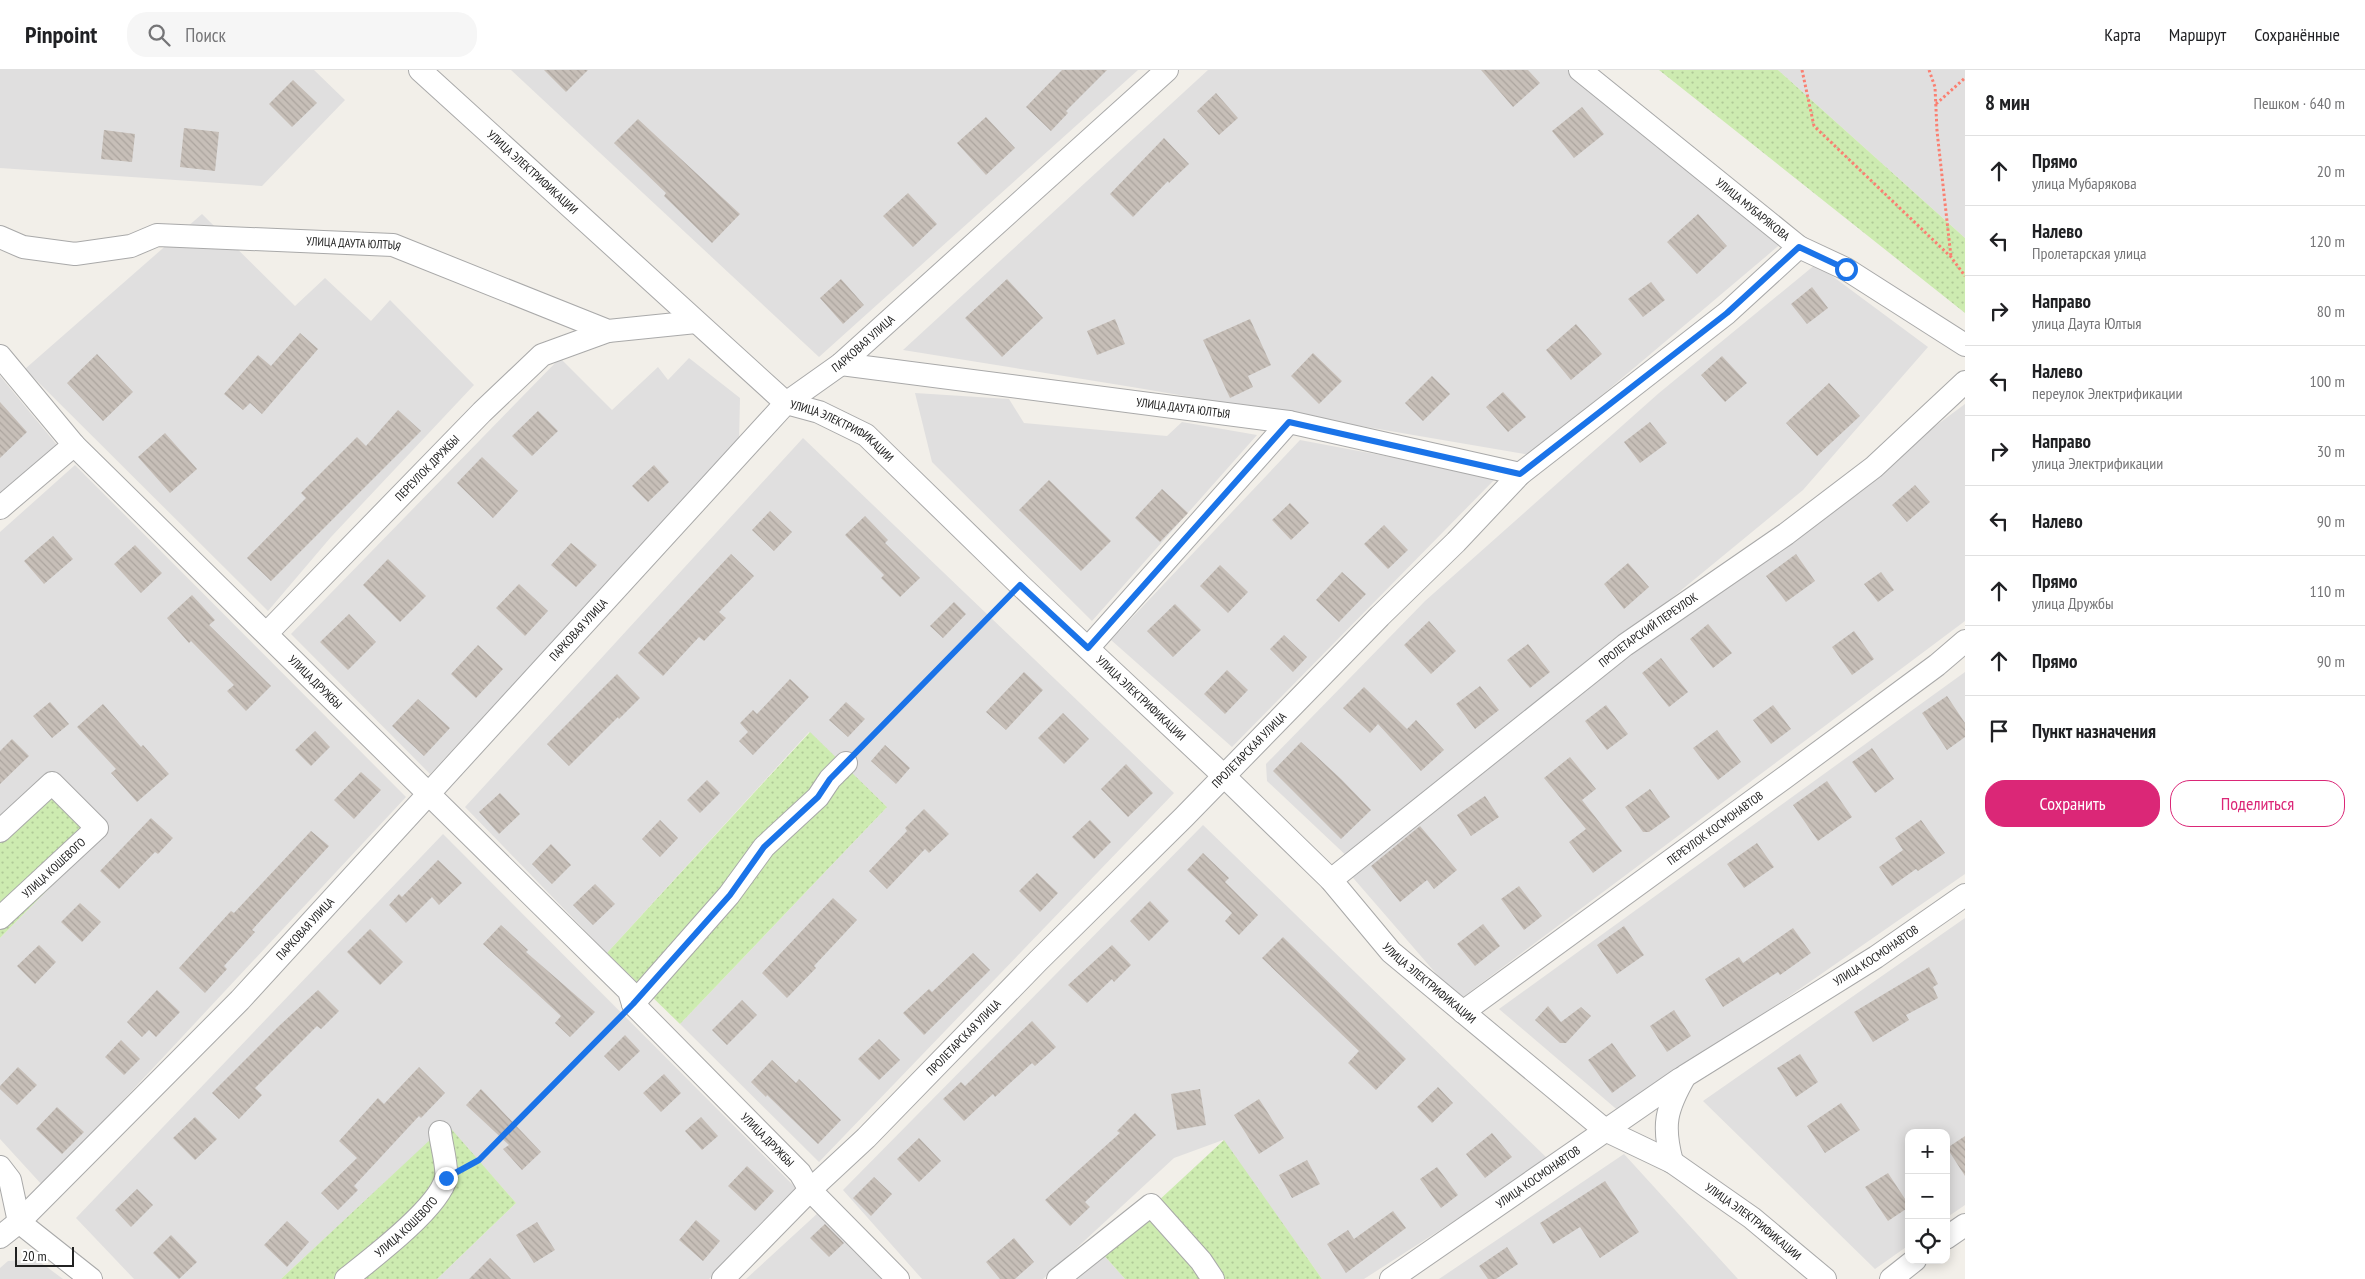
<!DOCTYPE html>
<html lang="ru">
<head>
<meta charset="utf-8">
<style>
  body { margin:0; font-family:"PT Sans Narrow",sans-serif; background:#f6f6f6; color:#202124 }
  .controls { position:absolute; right:15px; bottom:15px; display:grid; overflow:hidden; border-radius:10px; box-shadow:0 2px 12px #0003 }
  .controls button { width:45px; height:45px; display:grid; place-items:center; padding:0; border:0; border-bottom:1px solid #e0e0e0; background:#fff; color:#202124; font:25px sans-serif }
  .scale { position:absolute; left:15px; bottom:12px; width:59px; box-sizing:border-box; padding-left:5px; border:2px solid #222; border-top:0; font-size:14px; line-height:18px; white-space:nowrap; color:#222; -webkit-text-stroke:4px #fff; paint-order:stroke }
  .stop { position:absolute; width:15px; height:15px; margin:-11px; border:4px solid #1a73e8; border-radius:50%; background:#fff }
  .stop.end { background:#1a73e8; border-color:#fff; box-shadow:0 1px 5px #0008 }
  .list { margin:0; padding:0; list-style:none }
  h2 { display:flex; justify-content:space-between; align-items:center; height:65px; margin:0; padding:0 20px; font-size:21px }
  h2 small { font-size:16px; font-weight:400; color:#757577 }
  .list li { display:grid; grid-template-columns:32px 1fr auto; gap:15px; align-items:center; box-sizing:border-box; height:70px; padding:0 20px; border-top:1px solid #e0e0e0 }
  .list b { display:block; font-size:19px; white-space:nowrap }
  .list p { margin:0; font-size:16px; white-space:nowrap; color:#757577 }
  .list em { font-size:16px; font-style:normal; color:#757577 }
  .actions { display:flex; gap:10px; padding:15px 20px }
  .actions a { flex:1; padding:11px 0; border:1px solid #db2777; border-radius:20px; text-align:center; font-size:18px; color:#db2777 }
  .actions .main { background:#db2777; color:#fff }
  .icon { flex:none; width:28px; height:28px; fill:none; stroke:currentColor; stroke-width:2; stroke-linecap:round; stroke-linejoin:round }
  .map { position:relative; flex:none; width:1965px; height:1209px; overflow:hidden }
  header { display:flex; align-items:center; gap:30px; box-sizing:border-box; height:70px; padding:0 25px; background:#fff; border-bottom:1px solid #e0e0e0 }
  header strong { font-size:24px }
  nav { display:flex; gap:28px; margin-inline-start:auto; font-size:18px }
  .search { width:350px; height:45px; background:#f6f6f6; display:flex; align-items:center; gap:12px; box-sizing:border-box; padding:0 18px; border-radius:20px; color:#757577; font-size:19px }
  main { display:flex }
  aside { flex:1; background:#fff }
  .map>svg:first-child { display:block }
</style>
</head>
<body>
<header>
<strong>Pinpoint</strong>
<div class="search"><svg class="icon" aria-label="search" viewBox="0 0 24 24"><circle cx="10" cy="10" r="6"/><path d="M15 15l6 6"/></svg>Поиск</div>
<nav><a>Карта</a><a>Маршрут</a><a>Сохранённые</a></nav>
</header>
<main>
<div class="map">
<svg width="1965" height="1209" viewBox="0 0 1965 1209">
  <defs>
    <pattern id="grass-dots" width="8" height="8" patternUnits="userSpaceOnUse" patternTransform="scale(1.25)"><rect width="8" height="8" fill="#cdebb0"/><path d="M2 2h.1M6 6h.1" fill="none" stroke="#b0c997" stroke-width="1.8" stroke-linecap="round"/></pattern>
    <pattern id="building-back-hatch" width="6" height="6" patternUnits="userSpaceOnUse" patternTransform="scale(1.25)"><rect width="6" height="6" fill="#c7bfb8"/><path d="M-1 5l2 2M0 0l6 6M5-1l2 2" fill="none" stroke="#aba49e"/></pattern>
  </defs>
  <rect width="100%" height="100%" fill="#f2efe9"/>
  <path fill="#e0dfdf" d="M0,0H314L345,30L262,116L0,98Z
    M511,0H1138L819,287Z
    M1208,0H1569L1789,167L1531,385L1132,317L903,280Z
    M1778,0H1965V168Z
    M202,144L295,236L325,208L371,251L390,230L474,315L331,467L268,541L25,299Z
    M1816,194L1928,277L1803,420L1352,791L1267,711L1266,694L1425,531L1659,323Z
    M560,288L612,340L658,297L668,310L689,288L740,328L739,372L430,704L291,564Z
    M0,306L57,375L0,424Z
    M915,323L1009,329L1024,353L1167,366L1182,352L1257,365L1092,551L932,392Z
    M1965,334V551L1459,930L1348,802L1652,567Z
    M803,368L1174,723L819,1092L680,954L887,737L809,662L607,883L465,737Z
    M1300,370L1497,407L1232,677L1111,570Z
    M75,395L406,727L43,1116L0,1069V868L107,760L0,748V462Z
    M1965,602V804L1621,1043L1499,939Z
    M1203,755L1549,1090L1364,1209H1322L1223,1070L1174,1088L1043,1209H922L843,1120Z
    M443,764L796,1118L709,1209H437L516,1133L447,1055L281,1209H134L76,1148Z
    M1965,848V1135L1946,1148V1063H1909V1175L1875,1199L1703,1031Z
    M1624,1084L1738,1209H1439Z
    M831,1131L897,1209H746Z
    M1102,1183L1125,1209H1074Z
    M36,1189L63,1209H0V1198L8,1191Z"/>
  <path fill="url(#grass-dots)" d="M1659,0H1778L1965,168V243Z
    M810,662L887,737L680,954L607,883Z
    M51,701L107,760L0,868V748Z
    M447,1054L516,1133L437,1209H281Z
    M1224,1070L1322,1209H1125L1102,1183Z"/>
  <path fill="url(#building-back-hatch)" d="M544,0H588L566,22Z
    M1062,0H1107L1066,41L1068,43L1051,61L1026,37Z
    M1481,0H1528L1540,13L1513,37Z
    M293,10L317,33L292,57L269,34Z
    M1216,23L1238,48L1219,65L1197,41Z
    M1582,37L1604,64L1574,88L1552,61Z
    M986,47L1015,78L986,105L957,73Z
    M638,49L740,144L712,173L664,126L666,123L614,73Z
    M184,58L219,62L215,101L180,97Z
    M104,60L135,64L132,92L101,89Z
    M1164,68L1189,94L1169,113L1168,111L1133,147L1110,124Z
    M908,123L937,154L913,177L883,146Z
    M1698,144L1727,176L1697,204L1667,172Z
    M841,209L864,235L843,254L820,228Z
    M1007,209L1043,248L1002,287L965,248Z
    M1651,212L1665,230L1643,247L1628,229Z
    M1812,217L1828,238L1807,254L1791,234Z
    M1115,249L1125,274L1097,285L1087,261Z
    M1250,249L1271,295L1248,306L1253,317L1230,328L1203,270Z
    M1576,254L1602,284L1571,310L1546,280Z
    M300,263L318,279L262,344L250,333L243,340L224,324L258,285L271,296Z
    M1313,283L1342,311L1319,334L1291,306Z
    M97,284L133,322L103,351L67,313Z
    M1722,286L1747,313L1725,332L1701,305Z
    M1432,306L1450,324L1423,351L1405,333Z
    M1829,313L1860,346L1817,386L1786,353Z
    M1503,322L1526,347L1508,362L1486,337Z
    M0,332L27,362L0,388Z
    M398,340L421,361L271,511L247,488L306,428L301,423L357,367L366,376Z
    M538,341L558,361L532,386L512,366Z
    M1650,352L1667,373L1640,393L1624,372Z
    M165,363L197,399L170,423L138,387Z
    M482,387L518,421L493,448L457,413Z
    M654,395L669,412L648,432L632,416Z
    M1049,410L1111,471L1081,501L1019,440Z
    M1915,415L1930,432L1907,452L1892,435Z
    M1162,419L1188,443L1160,472L1135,448Z
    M1290,433L1309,453L1291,470L1272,450Z
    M770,441L792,462L774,481L752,460Z
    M865,446L888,470L885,473L920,508L900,527L881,508L884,505L845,465Z
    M1384,455L1408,480L1388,499L1364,474Z
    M53,466L73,489L44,514L24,491Z
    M571,473L597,495L576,517L551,495Z
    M135,475L162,503L141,523L114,494Z
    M731,484L754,506L719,542L726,548L704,571L699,567L663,606L638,583Z
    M1796,484L1815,511L1786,532L1766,506Z
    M388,489L426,526L400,552L363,515Z
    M1628,493L1649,517L1624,539L1604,514Z
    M1220,495L1248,522L1228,543L1200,516Z
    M1342,502L1366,524L1339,552L1316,530Z
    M1881,502L1894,520L1878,532L1864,514Z
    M519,514L548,541L525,566L496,538Z
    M192,525L215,550L209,555L271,616L246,641L227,621L234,615L191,571L189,573L167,548Z
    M954,532L966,544L943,568L930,556Z
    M1175,534L1201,560L1173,587L1147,561Z
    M349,544L376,572L348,600L320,572Z
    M1429,551L1456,581L1431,604L1404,575Z
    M1708,554L1732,583L1713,598L1690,569Z
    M1854,561L1874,589L1852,605L1832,577Z
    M1284,565L1307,587L1293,602L1270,579Z
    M1528,574L1550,602L1530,618L1507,590Z
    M478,575L503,599L476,628L451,604Z
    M1661,588L1688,622L1669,637L1642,603Z
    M1227,600L1248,620L1225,644L1204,624Z
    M1024,602L1043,620L1006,660L986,642Z
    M617,604L640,628L619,649L618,647L569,696L547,674Z
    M790,609L809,627L753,685L739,671L748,662L740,653L753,640L757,644Z
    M1480,616L1499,640L1475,659L1456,634Z
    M1364,617L1407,659L1416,650L1444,680L1421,701L1378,654L1370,663L1343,638Z
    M1947,626L1965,653V667L1947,680L1922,643Z
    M418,629L450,658L424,686L392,656Z
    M50,632L69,654L52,668L33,646Z
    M846,632L865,649L848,667L829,650Z
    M103,634L141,677L143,675L169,704L137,732L111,703L116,699L77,657Z
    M1606,635L1628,664L1607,680L1585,651Z
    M1773,635L1791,659L1771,674L1753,650Z
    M1063,643L1089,669L1064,694L1038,668Z
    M1717,660L1741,692L1718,710L1693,678Z
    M315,661L330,677L311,696L295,680Z
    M12,669L29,686L0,714V681Z
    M1301,672L1341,709L1371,740L1341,769L1273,701Z
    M885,675L910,698L896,714L871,691Z
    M1872,678L1894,709L1875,723L1852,692Z
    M1570,687L1596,719L1582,730L1622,781L1593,803L1569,772L1586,759L1544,708Z
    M1126,694L1153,723L1128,747L1101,719Z
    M361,702L381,720L354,749L334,730Z
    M707,710L720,723L700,743L687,730Z
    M1827,711L1852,747L1818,771L1793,735Z
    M1650,719L1670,747L1649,762H1643L1625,737Z
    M500,723L520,744L499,764L479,742Z
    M1485,726L1499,747L1471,766L1457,745Z
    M924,739L949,764L929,783L925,779L887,819L869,801L907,761L905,758Z
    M151,748L173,768L158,784L155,782L119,819L100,801Z
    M660,750L678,768L660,787L642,769Z
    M1090,750L1111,772L1094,789L1072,767Z
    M1921,750L1945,783L1918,801L1916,799L1892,816L1879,797L1903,780L1895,768Z
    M1420,756L1457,800L1434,819L1427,810L1400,832L1371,796Z
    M311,761L329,776L252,860L255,862L224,896L227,899L205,923L179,898L231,841L234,843Z
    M1757,773L1774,797L1744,818L1727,794Z
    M551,774L571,795L552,814L532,794Z
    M1203,783L1229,808L1225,812L1258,845L1239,865L1225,851L1232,843L1187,800Z
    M438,790L462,813L439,835L432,827L406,853L389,835L399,824L402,827Z
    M1037,803L1058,823L1040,842L1019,821Z
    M595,814L615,834L593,855L573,835Z
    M1519,816L1542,846L1524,860L1501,829Z
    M833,828L857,850L814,896L816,898L787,928L762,903Z
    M1150,831L1169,851L1149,871L1130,851Z
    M80,833L101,852L82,872L61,852Z
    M1483,854L1500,876L1475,896L1457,874Z
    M501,855L528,880L526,882L595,942L570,967L555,953L561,946L483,874Z
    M1624,856L1644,885L1617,904L1597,875Z
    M1793,858L1811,883L1780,905L1778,902L1723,937L1705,909L1739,887L1743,893Z
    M370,859L403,892L380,915L347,882Z
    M1283,867L1406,989L1376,1020L1348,993L1359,981L1262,888Z
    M39,875L56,892L35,914L17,896Z
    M1112,875L1131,895L1114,912L1112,909L1087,933L1068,915Z
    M973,883L990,900L924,965L903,943L929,919L932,922Z
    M1929,897L1938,914L1933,917L1938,928L1906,945L1909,950L1873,972L1854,942Z
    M157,920L180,942L156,967L149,960L142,967L127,952Z
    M318,920L339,941L321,959L317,956L255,1018L262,1025L239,1049L212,1023L279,956Z
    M742,930L757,945L727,975L712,960Z
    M1548,936L1561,952L1581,937L1591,946L1566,973H1560L1535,950Z
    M1674,940L1691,966L1667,982L1650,956Z
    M1032,951L1056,977L1035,996L1032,993L995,1027L993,1024L964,1051L943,1029L961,1012L965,1016Z
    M625,965L640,981L619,1001L604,986Z
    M879,969L900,990L879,1010L858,989Z
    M121,970L140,989L124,1005L105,987Z
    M1612,973L1636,1006L1612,1023L1588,990Z
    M1800,984L1818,1012L1796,1027L1777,998Z
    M772,990L796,1013L799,1009L841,1050L818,1074L767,1025L766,1027L751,1012Z
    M18,997L37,1015L17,1035L0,1019V1016Z
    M419,997L445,1023L421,1048L419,1046L354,1116L358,1120L338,1140L321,1123L357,1088L339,1071L378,1028L384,1034Z
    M664,1004L681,1023L661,1042L643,1023Z
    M1438,1017L1453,1033L1432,1053L1417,1037Z
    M481,1019L541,1082L522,1100L503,1079L509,1075L466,1035Z
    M1200,1019L1206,1055L1177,1060L1171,1024Z
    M1259,1029L1284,1068L1259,1084L1234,1045Z
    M1841,1033L1860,1060L1825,1083L1807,1056Z
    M57,1037L84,1062L62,1084L36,1059Z
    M1135,1043L1156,1065L1085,1132L1090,1137L1070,1156L1045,1130L1120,1063L1117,1061Z
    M195,1047L217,1069L195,1090L173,1068Z
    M701,1047L718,1066L702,1080L685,1061Z
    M1492,1063L1512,1087L1485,1108L1466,1084Z
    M1965,1066V1106L1947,1078Z
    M919,1068L941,1091L919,1112L897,1089Z
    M1307,1090L1320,1114L1292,1128L1279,1105Z
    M747,1096L774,1121L755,1141L728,1116Z
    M1437,1097L1458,1125L1441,1138L1420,1109Z
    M1888,1103L1909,1135V1137L1888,1151L1865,1117Z
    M874,1107L892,1124L871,1146L853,1128Z
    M1605,1111L1639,1162L1600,1188L1580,1157L1553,1174L1540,1153Z
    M137,1119L153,1135L131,1157L115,1140Z
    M1393,1141L1406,1158L1346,1203L1327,1174L1348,1160L1354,1169Z
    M696,1150L720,1171L703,1191L679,1170Z
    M287,1151L309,1172L287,1197L264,1175Z
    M537,1152L555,1180L534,1193L516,1165Z
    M825,1154L844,1173L829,1187L810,1168Z
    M171,1165L197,1192L179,1209L153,1183Z
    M1014,1168L1034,1192L1015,1209H1000L986,1192Z
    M1507,1177L1518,1194L1496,1209H1488L1479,1196Z
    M490,1188L511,1209H469Z"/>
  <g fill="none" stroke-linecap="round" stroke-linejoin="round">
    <defs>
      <g id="street">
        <path id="s1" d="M420,0L786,333L819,342L866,365L1020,515L1224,706L1331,810L1391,882L1605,1060L1672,1092L1752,1148L1825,1209"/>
        <path id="s2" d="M1580,0L1799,177L1846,199L1965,275"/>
        <path id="s3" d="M0,167L23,177L75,184L131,176L157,165L393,175L608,261L696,252"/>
        <path id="s4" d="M0,286L74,375L629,921L633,934L800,1103L810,1120L898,1209"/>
        <path id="s5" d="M841,294L1289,352L1520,404"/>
        <path d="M0,438L74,375"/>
        <path id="s6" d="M267,563L482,342L542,285L608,261"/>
        <path d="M1088,578L1289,352"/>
        <path d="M0,761L52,713L97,758L0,848"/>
        <path id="s7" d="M1331,810L1625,575L1786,464L1874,397L1965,312"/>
        <path d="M633,934L729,825L764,777L818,727L830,709L846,693"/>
        <path id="s8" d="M1463,942L1784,708L1937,595L1965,571"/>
        <path id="s9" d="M1672,1092C1662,1055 1666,1039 1685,1006L1876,887L1965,825"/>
        <path d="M0,1097L10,1110L19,1152L91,1209"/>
        <path id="s10" d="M0,1167L19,1152L240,930L786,333L841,294L1167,0"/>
        <path d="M1946,1168L1965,1155"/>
        <path id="s11" d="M346,1209C370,1190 439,1138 446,1108C448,1098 441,1073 440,1062"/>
        <path id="s12" d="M723,1209L810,1120L866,1068L1038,891L1184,747L1380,546L1456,472L1520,404L1727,243L1799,177"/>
        <path d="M1058,1209L1151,1135L1201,1191L1213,1209"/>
        <path id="s13" d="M1391,1209L1680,1009"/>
        <path d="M1891,1209L1915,1190"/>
      </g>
    </defs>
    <use href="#street" stroke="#a9a9a9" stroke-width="24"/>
    <path stroke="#fa8072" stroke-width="3" stroke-dasharray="2.5 2.5" stroke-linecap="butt" d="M1802,0L1814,56L1951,187L1965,206
      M1929,0L1935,17L1937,61L1951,187
      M1936,34L1965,8
      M859,680L1007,529
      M466,1097L479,1090L619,948"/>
    <use href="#street" stroke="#fff" stroke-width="22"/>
  </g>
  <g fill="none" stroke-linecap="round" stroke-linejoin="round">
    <path stroke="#1a73e8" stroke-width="6" d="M446,1108L479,1090L633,934L730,825L764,777L818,727L830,709L1020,515L1088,578L1289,352L1520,404L1727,243L1799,177L1846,199"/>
  </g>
  <g text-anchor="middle" stroke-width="4" stroke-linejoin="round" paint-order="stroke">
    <g font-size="12" fill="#222" stroke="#fff">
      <text dy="4" stroke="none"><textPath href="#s1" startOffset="152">УЛИЦА ЭЛЕКТРИФИКАЦИИ</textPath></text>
      <text dy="4" stroke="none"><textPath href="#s2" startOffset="222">УЛИЦА МУБАРЯКОВА</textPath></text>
      <text dy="4" stroke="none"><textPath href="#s3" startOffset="359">УЛИЦА ДАУТА ЮЛТЫЯ</textPath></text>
      <text dy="4" stroke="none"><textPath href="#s10" startOffset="1244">ПАРКОВАЯ УЛИЦА</textPath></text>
      <text dy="4" stroke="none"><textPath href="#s5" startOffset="345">УЛИЦА ДАУТА ЮЛТЫЯ</textPath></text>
      <text dy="4" stroke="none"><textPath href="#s1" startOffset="558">УЛИЦА ЭЛЕКТРИФИКАЦИИ</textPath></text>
      <text dy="4" stroke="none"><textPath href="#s6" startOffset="230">ПЕРЕУЛОК ДРУЖБЫ</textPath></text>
      <text dy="4" stroke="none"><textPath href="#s10" startOffset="839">ПАРКОВАЯ УЛИЦА</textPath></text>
      <text dy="4" stroke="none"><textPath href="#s7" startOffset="404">ПРОЛЕТАРСКИЙ ПЕРЕУЛОК</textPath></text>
      <text dy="4" stroke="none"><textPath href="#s4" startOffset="454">УЛИЦА ДРУЖБЫ</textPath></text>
      <text dy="4" stroke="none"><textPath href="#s1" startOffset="962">УЛИЦА ЭЛЕКТРИФИКАЦИИ</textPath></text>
      <text dy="4" stroke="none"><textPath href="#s12" startOffset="746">ПРОЛЕТАРСКАЯ УЛИЦА</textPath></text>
      <text dy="4" stroke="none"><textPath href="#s8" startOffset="312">ПЕРЕУЛОК КОСМОНАВТОВ</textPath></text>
      <text transform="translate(54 798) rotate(-43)" y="4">УЛИЦА КОШЕВОГО</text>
      <text dy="4" stroke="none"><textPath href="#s10" startOffset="434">ПАРКОВАЯ УЛИЦА</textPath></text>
      <text dy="4" stroke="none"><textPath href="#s9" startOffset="316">УЛИЦА КОСМОНАВТОВ</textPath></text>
      <text dy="4" stroke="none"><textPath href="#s1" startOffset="1368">УЛИЦА ЭЛЕКТРИФИКАЦИИ</textPath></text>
      <text dy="4" stroke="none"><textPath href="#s12" startOffset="341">ПРОЛЕТАРСКАЯ УЛИЦА</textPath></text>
      <text dy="4" stroke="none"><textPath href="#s4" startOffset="1099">УЛИЦА ДРУЖБЫ</textPath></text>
      <text dy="4" stroke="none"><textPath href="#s13" startOffset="179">УЛИЦА КОСМОНАВТОВ</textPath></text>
      <text dy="4" stroke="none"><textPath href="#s1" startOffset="1772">УЛИЦА ЭЛЕКТРИФИКАЦИИ</textPath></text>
      <text dy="4" stroke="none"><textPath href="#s11" startOffset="80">УЛИЦА КОШЕВОГО</textPath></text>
    </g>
  </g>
</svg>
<div class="controls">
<button>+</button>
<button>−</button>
<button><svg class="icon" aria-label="locate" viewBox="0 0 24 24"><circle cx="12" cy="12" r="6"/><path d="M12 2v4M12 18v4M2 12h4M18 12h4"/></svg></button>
</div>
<div class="scale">20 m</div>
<div class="stop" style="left:1846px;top:199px"></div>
<div class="stop end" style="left:446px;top:1108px"></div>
</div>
<aside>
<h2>8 мин<small>Пешком · 640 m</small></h2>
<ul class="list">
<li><svg class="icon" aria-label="ahead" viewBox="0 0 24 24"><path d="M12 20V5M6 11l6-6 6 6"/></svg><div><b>Прямо</b><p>улица Мубарякова</p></div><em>20 m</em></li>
<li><svg class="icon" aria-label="left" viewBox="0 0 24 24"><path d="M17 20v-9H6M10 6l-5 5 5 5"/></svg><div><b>Налево</b><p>Пролетарская улица</p></div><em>120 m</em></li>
<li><svg class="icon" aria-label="right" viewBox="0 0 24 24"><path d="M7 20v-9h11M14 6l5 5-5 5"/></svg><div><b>Направо</b><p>улица Даута Юлтыя</p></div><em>80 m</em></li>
<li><svg class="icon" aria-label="left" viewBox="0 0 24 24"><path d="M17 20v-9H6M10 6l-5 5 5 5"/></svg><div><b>Налево</b><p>переулок Электрификации</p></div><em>100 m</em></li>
<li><svg class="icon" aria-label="right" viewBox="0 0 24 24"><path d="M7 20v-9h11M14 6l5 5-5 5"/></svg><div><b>Направо</b><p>улица Электрификации</p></div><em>30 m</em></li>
<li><svg class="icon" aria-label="left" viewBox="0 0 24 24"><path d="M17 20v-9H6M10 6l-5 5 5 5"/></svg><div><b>Налево</b></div><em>90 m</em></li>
<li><svg class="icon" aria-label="ahead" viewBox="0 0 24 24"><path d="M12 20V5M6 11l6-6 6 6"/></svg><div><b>Прямо</b><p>улица Дружбы</p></div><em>110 m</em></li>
<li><svg class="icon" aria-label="ahead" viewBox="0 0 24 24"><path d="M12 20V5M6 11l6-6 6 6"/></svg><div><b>Прямо</b></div><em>90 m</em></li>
<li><svg class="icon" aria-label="arrive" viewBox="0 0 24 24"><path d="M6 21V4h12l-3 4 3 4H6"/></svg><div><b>Пункт назначения</b></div></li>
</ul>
<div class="actions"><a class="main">Сохранить</a><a>Поделиться</a></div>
</aside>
</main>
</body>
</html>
